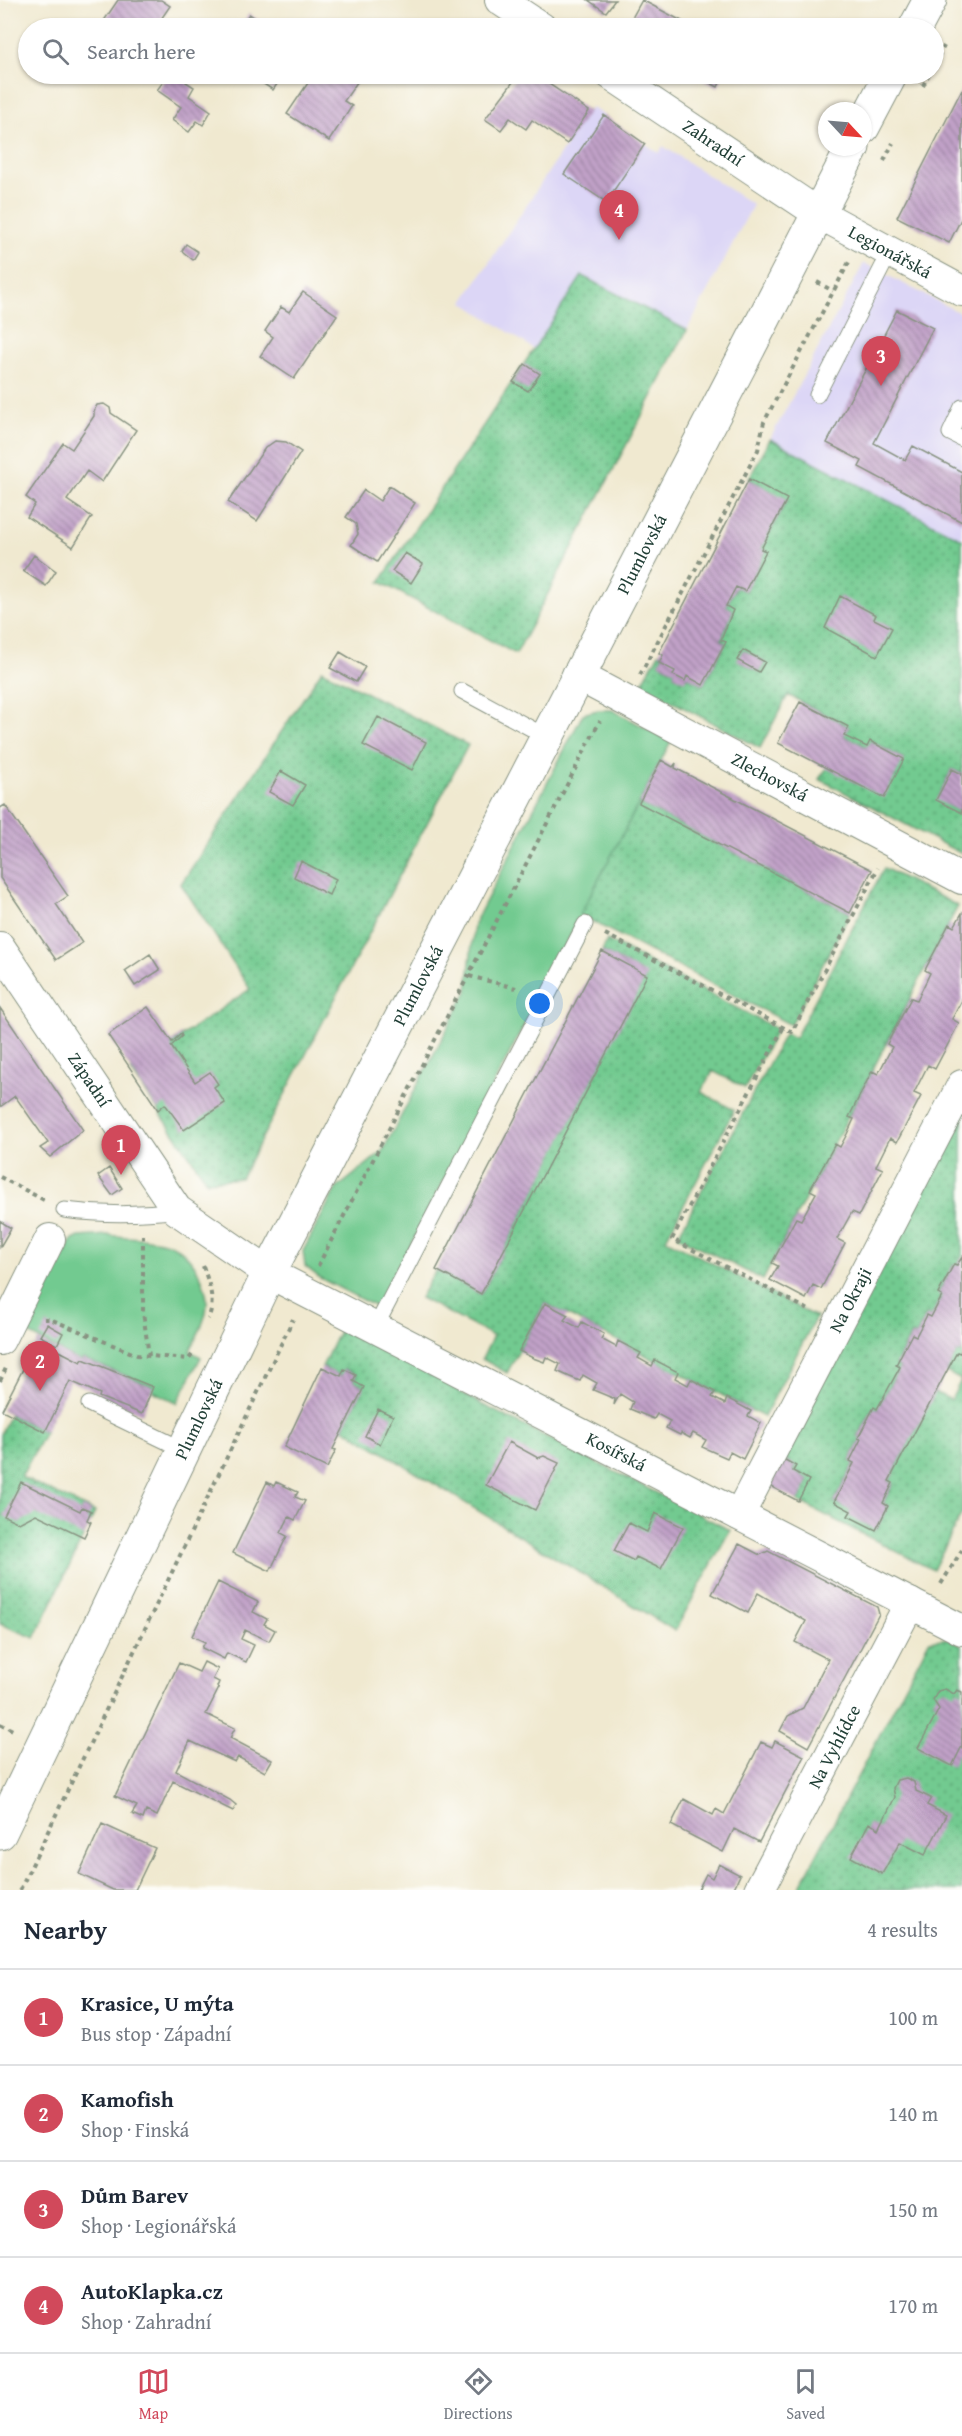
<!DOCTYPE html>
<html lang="en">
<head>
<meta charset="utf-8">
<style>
  body { margin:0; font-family:"Gentium Book Plus",serif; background:#f2f2f3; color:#1f2937 }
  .compass { position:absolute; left:818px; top:102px; width:54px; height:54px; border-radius:50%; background:#fff; box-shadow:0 2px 4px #0004; rotate:116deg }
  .you { position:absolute; left:540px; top:1004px; width:21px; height:21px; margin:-15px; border:4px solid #fff; border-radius:50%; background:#1a73e8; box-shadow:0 0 0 9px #1a73e833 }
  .badge { display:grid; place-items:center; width:39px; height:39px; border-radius:50%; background:#d1495b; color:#fff; font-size:20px; font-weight:700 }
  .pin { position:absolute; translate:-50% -50px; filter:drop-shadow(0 2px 3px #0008) }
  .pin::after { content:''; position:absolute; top:32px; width:21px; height:18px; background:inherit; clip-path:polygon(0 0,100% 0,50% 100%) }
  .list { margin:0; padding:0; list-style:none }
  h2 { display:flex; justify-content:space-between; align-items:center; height:78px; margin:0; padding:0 24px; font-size:26px }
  h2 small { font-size:20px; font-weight:400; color:#747a83 }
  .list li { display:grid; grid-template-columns:39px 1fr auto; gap:18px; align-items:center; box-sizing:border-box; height:96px; padding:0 24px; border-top:2px solid #e0e1e3 }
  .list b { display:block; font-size:22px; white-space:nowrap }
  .list p { margin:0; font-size:20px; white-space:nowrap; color:#747a83 }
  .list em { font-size:20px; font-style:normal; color:#747a83 }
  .icon { flex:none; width:33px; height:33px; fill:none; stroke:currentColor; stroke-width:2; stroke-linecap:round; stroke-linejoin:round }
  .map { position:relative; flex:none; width:962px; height:1890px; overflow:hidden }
  .search { position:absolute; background:#fff; box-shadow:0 2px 4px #0004; left:18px; right:18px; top:18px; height:66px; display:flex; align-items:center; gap:15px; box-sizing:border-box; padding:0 21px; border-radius:33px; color:#747a83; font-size:22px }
  .sheet { height:462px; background:#fff }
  nav { display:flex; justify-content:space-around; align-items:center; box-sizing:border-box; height:84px; border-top:2px solid #e0e1e3; background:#fff; font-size:16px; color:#747a83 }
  nav a { display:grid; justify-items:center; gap:3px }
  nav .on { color:#d1495b }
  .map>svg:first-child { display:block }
</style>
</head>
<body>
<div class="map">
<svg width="962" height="1890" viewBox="0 0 962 1890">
  <defs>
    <pattern id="garden-dots" width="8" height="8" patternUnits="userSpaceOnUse" patternTransform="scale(1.5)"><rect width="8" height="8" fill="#72ca90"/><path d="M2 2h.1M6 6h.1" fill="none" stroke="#5da576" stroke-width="1.8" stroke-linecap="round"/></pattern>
    <pattern id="building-back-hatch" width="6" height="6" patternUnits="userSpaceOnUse" patternTransform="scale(1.5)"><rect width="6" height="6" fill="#c1a1c8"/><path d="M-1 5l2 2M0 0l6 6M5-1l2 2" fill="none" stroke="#9c84a3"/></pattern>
  </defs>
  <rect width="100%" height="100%" fill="#fdfcf7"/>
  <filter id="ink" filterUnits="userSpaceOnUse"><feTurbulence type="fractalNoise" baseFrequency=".0167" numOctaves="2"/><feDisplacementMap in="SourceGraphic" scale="12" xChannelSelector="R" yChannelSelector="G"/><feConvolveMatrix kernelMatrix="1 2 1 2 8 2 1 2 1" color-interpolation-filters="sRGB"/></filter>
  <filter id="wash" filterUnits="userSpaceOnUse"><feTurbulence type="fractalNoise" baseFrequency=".008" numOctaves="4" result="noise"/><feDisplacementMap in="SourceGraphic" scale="24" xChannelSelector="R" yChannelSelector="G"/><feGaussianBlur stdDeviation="1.35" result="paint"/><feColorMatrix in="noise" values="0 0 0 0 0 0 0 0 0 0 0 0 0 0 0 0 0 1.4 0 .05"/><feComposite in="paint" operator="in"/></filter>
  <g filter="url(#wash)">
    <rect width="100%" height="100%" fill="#f0e9d0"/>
    <path fill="#dcd6f6" d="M591,107L659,153L663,146L753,205L687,330L582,276L534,349L463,302Z
      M864,263L962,314V539L770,439Z"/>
    <path fill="#72ca90" stroke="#488462" stroke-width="1.5" d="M598,710H612L671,741L378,1308L320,1278L305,1266L303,1251L336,1189L382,1152L467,991L474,924L583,714Z
      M108,1235C127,1238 151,1237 168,1243C193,1253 211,1287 206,1312C204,1325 195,1339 190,1351L201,1357L177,1403L151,1390L152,1386L83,1359L81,1362L27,1333L71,1241L79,1237Z"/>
    <path fill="url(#garden-dots)" stroke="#488462" stroke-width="1.5" fill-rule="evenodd" d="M582,276L687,330L516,654L380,582Z
      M770,439L962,539V774L952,769L937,799L962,813V854L819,779L827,768L904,759L871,741L867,747L844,736L848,726L788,695L760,748L641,685L659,653L663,655L659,663L675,671L674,675L685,680L687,676L703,685L726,643L721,640L733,610L726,606L736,587L745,591L766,551L761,549L787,500L749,479ZM743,650L765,662L759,672L738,660Z
      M322,670L468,745L241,1178L207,1181L131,1071L250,989L181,884Z
      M639,803L850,913L791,1025L580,915Z
      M884,868L958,906L763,1280L678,1236L785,1033L795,1038Z
      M607,940L777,1029L745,1088L713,1071L701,1092L734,1110L666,1239L816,1317L764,1417L545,1303L507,1373L482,1359L493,1336L420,1298L436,1270L481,1294L646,975L602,951Z
      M962,1100V1257L957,1265L954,1264L938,1293L942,1296L931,1317L926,1315L916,1336L911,1334L896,1365L900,1367L877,1409L873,1408L858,1437L861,1439L850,1460L854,1463L834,1502L851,1511L849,1515L876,1530L888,1506L883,1503L893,1484L889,1481L935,1392L951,1400L961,1380L946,1372L957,1352L960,1353L962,1350V1513L933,1570L798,1501L809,1480L793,1471L796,1466L778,1456Z
      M340,1329L417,1367L481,1404L730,1530L675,1631L343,1428L364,1387L353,1381L356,1375L345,1369L341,1376L322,1367Z
      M10,1414L45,1432L21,1477L95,1512L35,1638L0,1624V1435Z
      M948,1638L962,1645V1890H798L929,1641Z"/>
    <g id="blocks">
      <path fill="url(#building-back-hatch)" d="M118,0H161L170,6L155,28H99Z
        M588,0H615L606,12Z
        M642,0L695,28H634L637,21L632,18Z
        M249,14L271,28H239Z
        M169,74H193L186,82L194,87L189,96L211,111L203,125L197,121L189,132L172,120L181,107L157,90Z
        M248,74H284L273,90Z
        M314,74L362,75L344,101L352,106L329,141L287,114Z
        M519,74H534L589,111L567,144L532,120L526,129L510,118L501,130L485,119Z
        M693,74H724L718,87Z
        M962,89V217L949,243L897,217Z
        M604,115L645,144L606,202L564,174Z
        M186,244L198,252L193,260L182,251Z
        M303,292L337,315L294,379L260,356L273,337L265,331L281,307L289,312Z
        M897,310L933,328L874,443L905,460L913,446L962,472V522L859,467L862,461L827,443Z
        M525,364L540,374L528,391L513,382Z
        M104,404L110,408L111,413L136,430L102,482L87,471L67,500L92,517L73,547L27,517L35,504L26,497L63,443L72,449L94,416V411L97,405Z
        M275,441L286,442L301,452L257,521L228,502L265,448Z
        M749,479L787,499L761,549L766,551L745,591L736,587L726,606L733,610L721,640L726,642L703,685L687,676L685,681L673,675L675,671L659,663L663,655L659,653Z
        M389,486L415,503L377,562L351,545L358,534L356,524L346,517L364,490L380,501Z
        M405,553L423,564L411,583L392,571Z
        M34,555L56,571L46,586L23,571Z
        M840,596L876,615L874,619L892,628L877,656L825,628Z
        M743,650L765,662L759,672L737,660Z
        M340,652L365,667L356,682L330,668Z
        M800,702L849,727L844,736L867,747L870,741L904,759L884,798L778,743Z
        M378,717L426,742L412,770L363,745Z
        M661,760L673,767L676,763L675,768L872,870L850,913L639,803Z
        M952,769L962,774V813L936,800Z
        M281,771L305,785L293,805L269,792Z
        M5,805L68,896L56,904L82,943L56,960L0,878V808Z
        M301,861L336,879L329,895L294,877Z
        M962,913V1000L952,1019L959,1023L935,1069L928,1065L914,1093L921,1096L897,1142L890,1138L876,1166L883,1169L859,1215L852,1212L837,1239L845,1243L821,1289L813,1285L806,1299L770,1280L778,1266L772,1263L796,1218L801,1220L816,1193L810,1190L835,1144L840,1147L847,1134L854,1119L849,1117L872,1071L878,1074L892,1047L887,1044L911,998L917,1000L930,973L925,970L949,924L954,927Z
        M602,951L647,975L481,1294L436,1270Z
        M150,954L160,970L135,986L125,971Z
        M148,1007L172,1042L181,1034L182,1036L171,1046L195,1082L210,1072L218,1084L214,1087L225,1103L184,1130L165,1104L158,1110L108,1035Z
        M0,1008L83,1130L50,1157L40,1148L48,1143L15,1096L0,1107Z
        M109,1168L122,1188L112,1195L98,1176Z
        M0,1221L11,1228L0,1247Z
        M962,1257V1350L960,1353L957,1352L889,1481L893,1483L883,1503L888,1506L876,1530L848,1516L851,1511L834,1502L854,1463L850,1461L861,1439L858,1438L874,1407L877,1409L900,1367L896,1365L904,1349L912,1334L916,1336L927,1315L931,1317L942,1296L938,1294L954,1264L957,1265Z
        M545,1303L568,1315L564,1320L579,1328L582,1322L604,1334L601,1339L616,1347L618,1341L641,1353L638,1358L652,1366L655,1360L678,1372L675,1378L688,1385L691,1379L715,1392L712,1397L725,1404L727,1398L751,1411L748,1416L761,1423L743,1459L730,1452L727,1458L702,1447L706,1440L693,1433L690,1438L681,1433L680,1435L666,1428L670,1421L657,1414L654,1419L630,1409L633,1402L620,1394L614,1405L615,1399L593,1390L597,1383L583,1375L580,1381L570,1377L557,1371L560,1364L546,1357L544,1362L533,1358L519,1351Z
        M47,1324L63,1333L57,1345L40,1336Z
        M38,1340L81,1362L83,1359L153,1387L142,1414L99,1397L100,1394L70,1381L45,1432L2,1410Z
        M322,1367L341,1376L344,1369L356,1375L353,1381L364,1387L333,1449L336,1450L327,1468L284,1447Z
        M378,1409L393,1416L380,1444L365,1436Z
        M509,1442L538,1458L544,1456L559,1463L535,1510L486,1485Z
        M778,1456L796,1466L793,1471L809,1480L798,1501L764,1483Z
        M21,1482L80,1511L82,1507L91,1511L87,1520L91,1522L84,1537L36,1514L19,1523L4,1516Z
        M267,1482L274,1486L276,1482L298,1492L295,1497L305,1501L295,1520L289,1517L281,1533L287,1536L270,1571L233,1553Z
        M655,1513L683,1527L661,1569L636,1557L634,1561L614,1551L629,1523L647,1532Z
        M739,1544L760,1555L768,1551L877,1607L879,1614L808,1747L780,1731L788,1716L803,1708L828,1659L795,1642L806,1621L758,1593L748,1613L712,1594Z
        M218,1582L258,1602L253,1612L267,1619L264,1624L275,1630L269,1641L245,1630L241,1639L254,1645L246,1662L227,1653L224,1659L202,1648L205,1642L192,1636Z
        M204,1662L218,1669L213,1679L219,1682L217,1687L219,1688L206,1714L235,1728L230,1738L272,1760L265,1772L238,1757L235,1762L190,1741L176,1771L230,1800L236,1805L233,1811L173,1781L157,1816L146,1811L143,1819L132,1814L137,1806L115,1796L179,1663L199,1672Z
        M945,1689L954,1694L957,1690L962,1692V1746L952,1766L918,1748L939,1709L933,1700L938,1691Z
        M775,1741L804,1756L759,1842L734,1829L723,1852L671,1825L684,1799L713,1815L716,1809L724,1814L761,1742L772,1747Z
        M906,1778L914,1782L916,1791L931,1798L927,1805L946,1815L925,1855L900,1842L882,1874L851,1857L869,1823L879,1829L895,1797L893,1788L897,1780Z
        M102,1824L155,1848L135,1890H113L79,1874Z
        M719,1864L740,1875L733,1890H698L706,1874L712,1878Z"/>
    </g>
  </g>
  <g filter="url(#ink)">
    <use href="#blocks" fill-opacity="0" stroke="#889382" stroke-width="1.5"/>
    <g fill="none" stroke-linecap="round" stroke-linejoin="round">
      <defs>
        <path id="service" d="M817,395L890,252
          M962,407L950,433L962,439
          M462,691L545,736
          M64,1210C102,1215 139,1215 177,1210
          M375,1328L585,924
          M89,1404L184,1450"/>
        <g id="minor">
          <path d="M500,0L542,28"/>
          <path id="s1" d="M610,74L818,213L962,291"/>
          <path id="s2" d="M577,675L962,879"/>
          <path id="s3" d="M0,947L177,1210L269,1273L962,1630"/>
          <path d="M0,1340L50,1239"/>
          <path id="s4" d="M739,1515L962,1085"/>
          <path id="s5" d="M759,1890L910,1603"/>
        </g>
        <g id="secondary">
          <path d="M915,28L930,0"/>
          <path d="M863,127L891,74"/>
          <path id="s6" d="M0,1833L269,1273L853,147"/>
        </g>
      </defs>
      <use href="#service" stroke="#889382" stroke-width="17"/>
      <use href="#minor" stroke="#889382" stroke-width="32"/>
      <use href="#secondary" stroke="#889382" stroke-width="35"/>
      <path stroke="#889382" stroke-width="4" stroke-dasharray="4.5 4.5" stroke-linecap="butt" d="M934,65L944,46
        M923,86L929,74
        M884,161L893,143
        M817,282L833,291
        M640,675L758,450L764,422L849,262
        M605,934L792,1032L878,868
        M469,976L516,988
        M783,1028L672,1239L811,1311
        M0,1177L44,1200
        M143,1235V1312L149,1356
        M203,1266C209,1284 216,1301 208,1319
        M318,1266L600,721
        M44,1319H50L137,1355L189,1359L192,1355
        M0,1381L6,1368
        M941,1584L962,1550
        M0,1724L15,1731
        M20,1890L293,1319"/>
      <use href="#service" stroke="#fff" stroke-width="15"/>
      <use href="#minor" stroke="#fff" stroke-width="30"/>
      <use href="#secondary" stroke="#fff" stroke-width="33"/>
    </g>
  </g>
  <g text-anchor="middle" stroke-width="4.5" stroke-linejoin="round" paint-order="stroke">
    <g font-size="18" fill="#1f3d34" stroke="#fdfcf7">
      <text dy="6" stroke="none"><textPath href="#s1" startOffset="124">Zahradní</textPath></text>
      <text dy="6" stroke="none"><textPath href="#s1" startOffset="332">Legionářská</textPath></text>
      <text dy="6" stroke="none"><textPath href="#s6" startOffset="1431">Plumlovská</textPath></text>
      <text dy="6" stroke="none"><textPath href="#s2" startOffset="218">Zlechovská</textPath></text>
      <text dy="6" stroke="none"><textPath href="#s6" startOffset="945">Plumlovská</textPath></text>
      <text dy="6" stroke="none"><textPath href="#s3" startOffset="160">Západní</textPath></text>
      <text dy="6" stroke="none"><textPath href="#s4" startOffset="242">Na Okraji</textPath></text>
      <text dy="6" stroke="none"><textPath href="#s6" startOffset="459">Plumlovská</textPath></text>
      <text dy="6" stroke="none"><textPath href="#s3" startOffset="819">Kosířská</textPath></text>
      <text dy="6" stroke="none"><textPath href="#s5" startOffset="162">Na Vyhlídce</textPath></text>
    </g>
  </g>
</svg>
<svg class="compass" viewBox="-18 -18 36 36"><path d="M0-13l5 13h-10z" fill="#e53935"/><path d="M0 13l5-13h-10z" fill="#747a83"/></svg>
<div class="you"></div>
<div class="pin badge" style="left:121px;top:1175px">1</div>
<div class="pin badge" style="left:40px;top:1391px">2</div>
<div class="pin badge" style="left:881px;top:386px">3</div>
<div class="pin badge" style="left:619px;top:240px">4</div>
<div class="search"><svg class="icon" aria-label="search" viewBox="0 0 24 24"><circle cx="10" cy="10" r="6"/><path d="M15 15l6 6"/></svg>Search here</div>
</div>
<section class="sheet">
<h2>Nearby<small>4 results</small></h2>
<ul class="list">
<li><span class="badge">1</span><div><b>Krasice, U mýta</b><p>Bus stop · Západní</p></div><em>100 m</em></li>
<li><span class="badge">2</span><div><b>Kamofish</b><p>Shop · Finská</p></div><em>140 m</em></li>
<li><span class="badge">3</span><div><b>Dům Barev</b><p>Shop · Legionářská</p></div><em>150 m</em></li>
<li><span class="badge">4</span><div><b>AutoKlapka.cz</b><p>Shop · Zahradní</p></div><em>170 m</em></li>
</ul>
</section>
<nav>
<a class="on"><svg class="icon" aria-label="map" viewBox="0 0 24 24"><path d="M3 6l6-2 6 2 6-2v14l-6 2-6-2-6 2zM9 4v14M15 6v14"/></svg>Map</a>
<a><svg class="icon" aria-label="directions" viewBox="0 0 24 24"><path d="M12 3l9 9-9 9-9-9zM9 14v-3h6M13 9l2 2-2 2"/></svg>Directions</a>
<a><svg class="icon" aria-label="saved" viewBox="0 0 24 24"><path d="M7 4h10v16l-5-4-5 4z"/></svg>Saved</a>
</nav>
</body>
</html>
